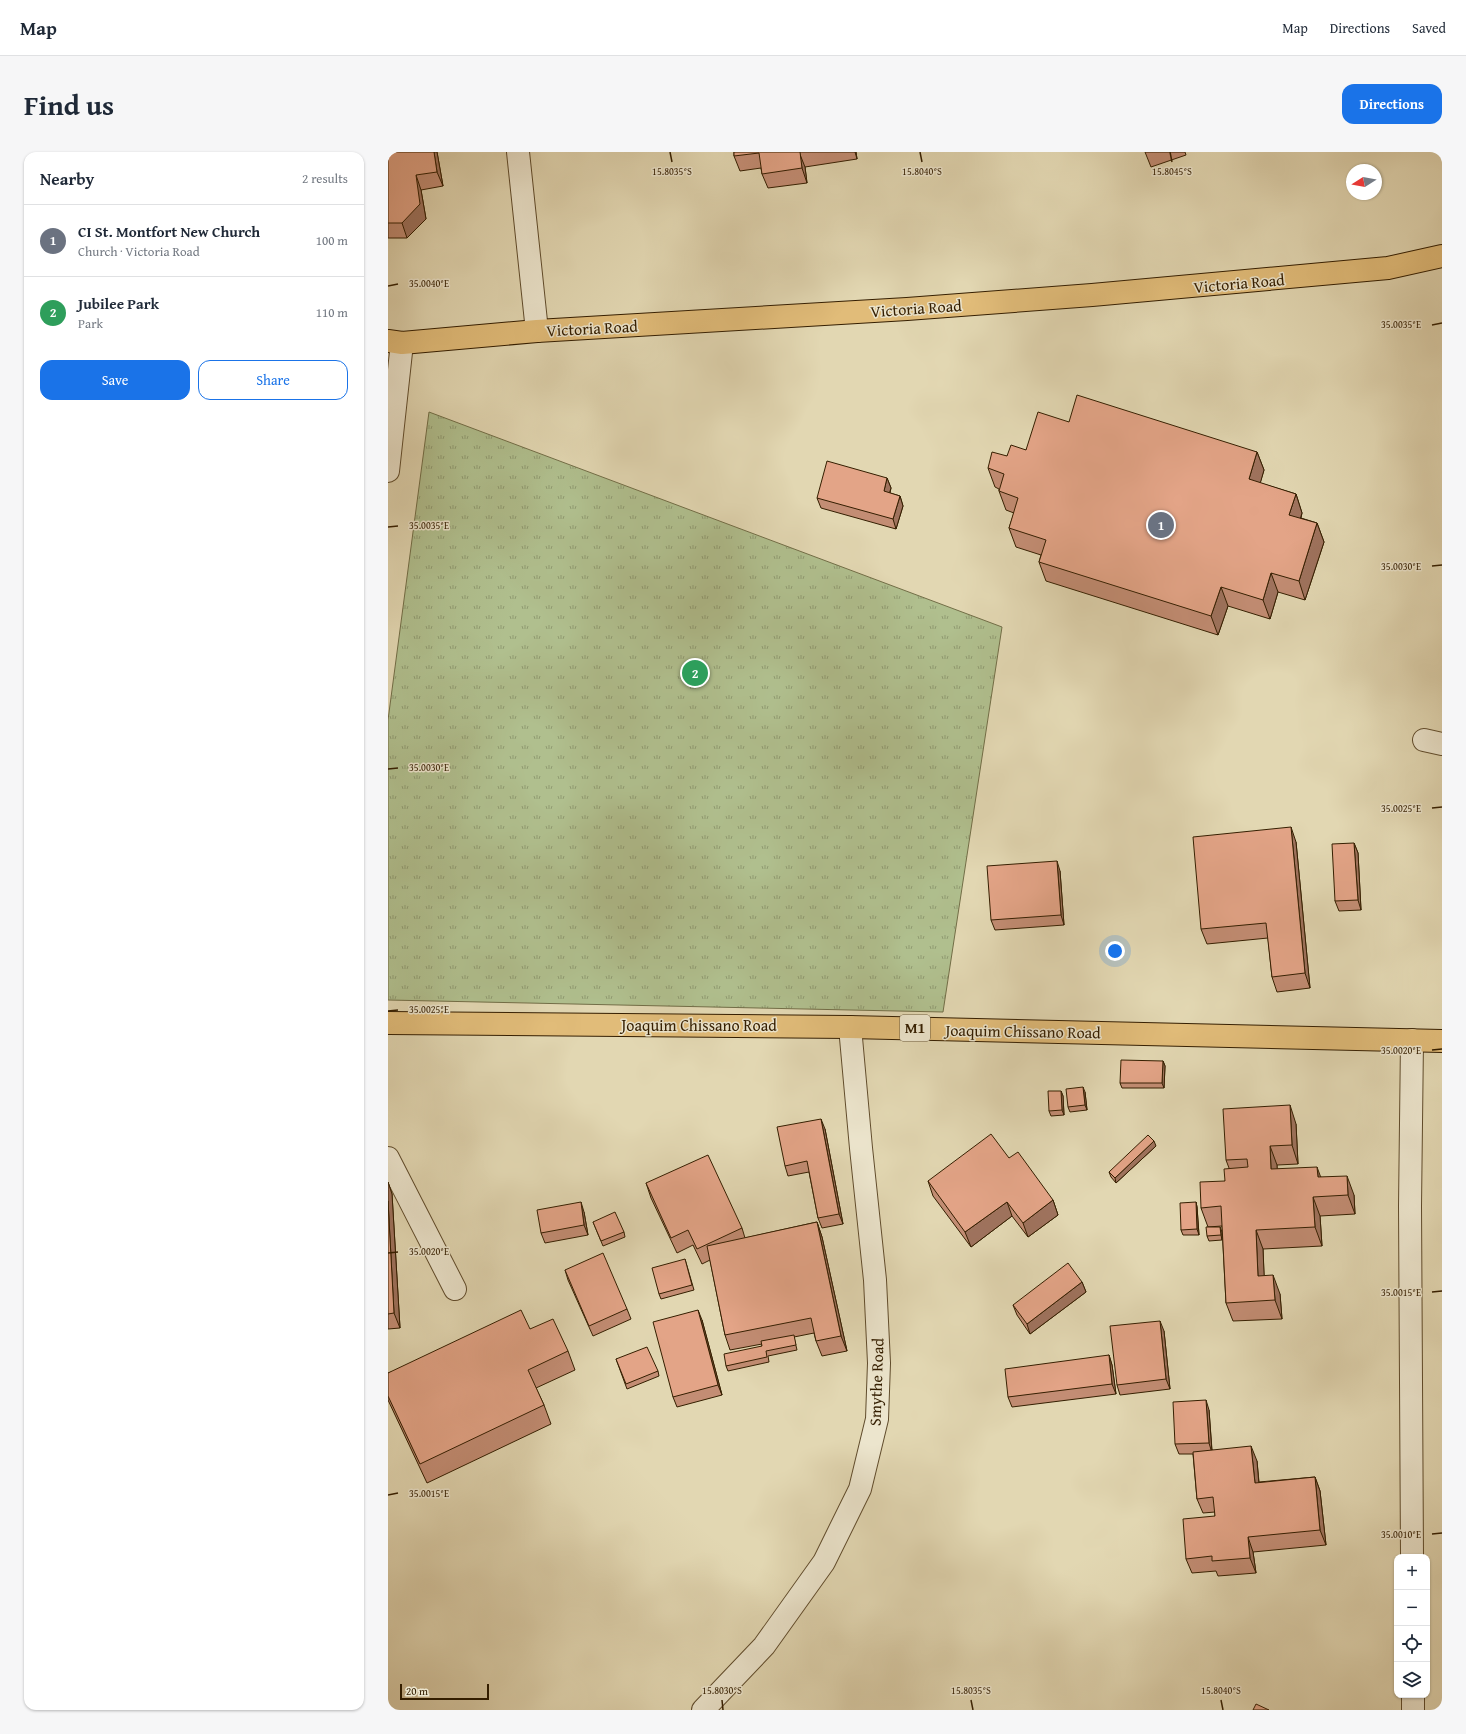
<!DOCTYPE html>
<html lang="en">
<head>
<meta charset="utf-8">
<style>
  body { margin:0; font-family:"Gentium Book Plus",serif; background:#f6f6f7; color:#1f2937 }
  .controls { position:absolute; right:12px; bottom:12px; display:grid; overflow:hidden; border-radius:8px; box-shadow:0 1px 3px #0004 }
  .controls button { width:36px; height:36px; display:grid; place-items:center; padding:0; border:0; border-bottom:1px solid #e0e1e3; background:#fff; color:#1f2937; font:20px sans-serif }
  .compass { position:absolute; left:958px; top:12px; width:36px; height:36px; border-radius:50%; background:#fff; box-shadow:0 1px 3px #0004; rotate:259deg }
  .scale { position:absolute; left:12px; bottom:10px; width:89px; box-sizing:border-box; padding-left:4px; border:2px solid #341e00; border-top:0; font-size:11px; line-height:14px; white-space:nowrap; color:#341e00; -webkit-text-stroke:3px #ece5cd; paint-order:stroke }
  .you { position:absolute; left:727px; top:799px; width:14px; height:14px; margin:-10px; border:3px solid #fff; border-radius:50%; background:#1a73e8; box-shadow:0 0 0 6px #1a73e833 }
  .badge { display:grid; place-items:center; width:26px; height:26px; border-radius:50%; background:#1a73e8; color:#fff; font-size:13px; font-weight:700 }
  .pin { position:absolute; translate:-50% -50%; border:2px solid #fff; box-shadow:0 1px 4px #0006 }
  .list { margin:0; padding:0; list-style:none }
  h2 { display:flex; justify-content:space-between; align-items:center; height:52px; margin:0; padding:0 16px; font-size:17px }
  h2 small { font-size:13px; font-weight:400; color:#747a83 }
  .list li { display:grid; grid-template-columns:26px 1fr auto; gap:12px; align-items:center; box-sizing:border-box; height:72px; padding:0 16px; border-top:1px solid #e0e1e3 }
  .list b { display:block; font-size:15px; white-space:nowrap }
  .list p { margin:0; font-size:13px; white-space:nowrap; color:#747a83 }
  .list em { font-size:13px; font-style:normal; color:#747a83 }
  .actions { display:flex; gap:8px; padding:12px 16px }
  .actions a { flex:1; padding:9px 0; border:1px solid #1a73e8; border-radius:12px; text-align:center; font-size:14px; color:#1a73e8 }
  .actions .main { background:#1a73e8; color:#fff }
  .icon { flex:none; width:22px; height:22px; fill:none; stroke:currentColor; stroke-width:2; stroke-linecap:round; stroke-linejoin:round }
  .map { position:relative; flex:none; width:1054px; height:1558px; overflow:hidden; border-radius:12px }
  header { display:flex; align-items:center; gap:24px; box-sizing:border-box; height:56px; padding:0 20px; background:#fff; border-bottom:1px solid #e0e1e3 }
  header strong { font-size:19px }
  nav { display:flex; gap:22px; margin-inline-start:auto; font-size:14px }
  .intro { display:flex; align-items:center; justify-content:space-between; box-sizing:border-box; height:96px; padding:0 24px }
  h1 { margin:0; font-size:28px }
  .button { padding:10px 18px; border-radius:12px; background:#1a73e8; color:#fff; font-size:14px; font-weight:700 }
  main { display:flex; gap:24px; padding:0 24px }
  aside { flex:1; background:#fff; border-radius:12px; box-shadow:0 1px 3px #0004 }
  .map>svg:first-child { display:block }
</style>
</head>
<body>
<header>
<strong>Map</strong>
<nav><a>Map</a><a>Directions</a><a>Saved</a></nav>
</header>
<div class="intro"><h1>Find us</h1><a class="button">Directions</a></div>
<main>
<aside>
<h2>Nearby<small>2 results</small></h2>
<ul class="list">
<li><span class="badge" style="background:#6b7280">1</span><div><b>CI St. Montfort New Church</b><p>Church · Victoria Road</p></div><em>100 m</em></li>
<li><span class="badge" style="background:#2e9e5b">2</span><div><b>Jubilee Park</b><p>Park</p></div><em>110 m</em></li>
</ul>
<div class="actions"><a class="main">Save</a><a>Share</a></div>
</aside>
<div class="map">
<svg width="1054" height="1558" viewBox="0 0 1054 1558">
  <defs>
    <pattern id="park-tufts" width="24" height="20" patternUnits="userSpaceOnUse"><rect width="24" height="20" fill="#b0bf8e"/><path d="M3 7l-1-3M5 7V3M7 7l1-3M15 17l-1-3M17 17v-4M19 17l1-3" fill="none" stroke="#909b72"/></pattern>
  </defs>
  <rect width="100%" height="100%" fill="#e2d7b2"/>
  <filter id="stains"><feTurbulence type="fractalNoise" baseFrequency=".005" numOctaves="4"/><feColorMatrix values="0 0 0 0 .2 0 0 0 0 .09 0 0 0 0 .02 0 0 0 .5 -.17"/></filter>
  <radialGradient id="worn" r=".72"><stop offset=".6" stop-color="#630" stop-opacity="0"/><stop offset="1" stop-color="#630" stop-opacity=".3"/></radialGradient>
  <path fill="url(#park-tufts)" stroke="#726e47" d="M41,260L614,475L555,860L0,848V568Z"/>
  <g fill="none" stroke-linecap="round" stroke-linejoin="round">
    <defs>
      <path id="minor" d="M130,0L149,179
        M0,319L14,191
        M1036,588L1054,592
        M0,1006L67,1137
        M1024,1405L1022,1054L1024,888
        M1025,1543V1558
        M315,1558L376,1494L436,1410L472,1337L489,1267L491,1211L487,1128L473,996L462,875"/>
      <path id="major" d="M0,189L14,191L149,179L519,157L704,143L1000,116L1054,104"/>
      <path id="highway" d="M0,871L462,875L1054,889"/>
    </defs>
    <use href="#minor" stroke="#604c2c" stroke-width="24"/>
    <use href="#major" stroke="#341e00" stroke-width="24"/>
    <use href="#highway" stroke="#341e00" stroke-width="24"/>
    <use href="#minor" stroke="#ece5cd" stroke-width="22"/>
    <use href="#major" stroke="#e1bc79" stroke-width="22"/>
    <use href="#highway" stroke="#e1bc79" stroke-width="22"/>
  </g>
  <path fill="#c38d74" stroke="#341e00" d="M0,0H49L55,34L33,38L38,67L19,86H0Z
    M346,0H468L469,7L417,15L419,31L380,36L374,22L373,16L352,19L346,4Z
    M757,0H797L798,3L763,15Z
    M681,270L869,300L876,318L872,331L908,342L914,361L913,366L929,371L936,390L917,448L890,440L882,467L840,454L830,483L658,429L651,410L653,403L628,395L621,376L626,361L618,358L611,339V337L607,335L600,316L619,304L638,298Z
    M499,326L503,336L502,341L512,344L515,354L508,377L433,356L429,346Z
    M908,690L922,836L889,840L884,825L880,786L819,792L813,777Z
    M966,691L970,701L973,758L951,759L947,749Z
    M672,719L676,773L607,778L603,768Z
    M775,909L777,914L776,936H734L732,931Z
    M673,939L675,944L676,963L663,964L661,959Z
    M697,940L699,958L682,960L680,955Z
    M908,972L910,1012L889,1013V1017L933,1025L966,1043L967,1062L932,1064L934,1094L875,1097L876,1124L892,1142L894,1167L845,1169L838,1151L834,1074L820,1075L813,1056L837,1029L841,1016L838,1008Z
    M437,977L455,1072L434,1076L430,1066L421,1020L400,1024L397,1014Z
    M768,994L728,1031L723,1025L721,1020Z
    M621,1006L665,1048L670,1063L640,1085L624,1064L583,1095L545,1044L540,1029Z
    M0,1030L4,1042L12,1176L0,1177Z
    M258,1031L354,1076L357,1086L429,1070L434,1085L459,1199L434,1204L428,1189L426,1181L406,1185L409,1198L380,1204L381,1210L340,1219L338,1214L374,1194V1192L342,1198L337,1183L322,1108L314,1112L305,1093L289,1101L263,1046Z
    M808,1050L809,1055L811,1083H795L793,1078Z
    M196,1060L200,1083L157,1091L153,1081Z
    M205,1070L236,1080L237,1085L215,1094Z
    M834,1080V1088L821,1089L819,1084Z
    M297,1107L306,1138L273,1147L271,1142Z
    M177,1118L239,1157L243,1167L205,1184L180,1128Z
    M694,1130L698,1140L642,1182L629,1163L625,1153Z
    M314,1168L334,1243L289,1255L285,1245Z
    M142,1177L180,1199L187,1218L148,1236L156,1253L163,1272L39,1331L0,1248V1221Z
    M776,1179L782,1237L732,1243L729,1233Z
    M721,1203L724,1213L728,1242L624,1255L620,1245Z
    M228,1207L270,1219L271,1224L239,1237Z
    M821,1258L824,1298L869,1309L871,1330L927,1325L932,1339L938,1393L865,1400L868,1421L830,1424L828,1419L804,1421L798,1407L827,1364V1360L815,1361L809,1347L805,1302H791L787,1292Z"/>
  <path fill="#9f735e" stroke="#341e00" d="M46,0H49L55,34L49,20Z
    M411,0L417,15L419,31L414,16Z
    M467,0H468L469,7Z
    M28,23L33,38L38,67L19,86L14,71Z
    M869,300L876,318L868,346L861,327Z
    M499,326L503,336L499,349L496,339Z
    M908,342L914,361L908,381L901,363Z
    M512,344L515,354L508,377L505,367Z
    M929,371L936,390L917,448L911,429Z
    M883,421L890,440L882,467L875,448Z
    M833,435L840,454L830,483L823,464Z
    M903,675L908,690L922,836L917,821Z
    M966,691L970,701L973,758L970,748Z
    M669,709L672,719L676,773L673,763Z
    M775,909L777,914L776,936L774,931Z
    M695,935L697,940L699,958L697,953Z
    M673,939L675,944L676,963L674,958Z
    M902,953L908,972L910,1012L904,993Z
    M433,967L437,977L455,1072L451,1062Z
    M766,989L768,994L728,1031L727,1026Z
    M882,994L889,1013L890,1036L883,1017Z
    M929,1015L936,1034L930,1025Z
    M959,1024L966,1043L967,1062L960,1043Z
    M0,1030L4,1042L12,1176L6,1161L0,1049Z
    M925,1045L932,1064L934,1094L927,1075Z
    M665,1048L670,1063L640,1085L635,1071Z
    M193,1050L196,1060L200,1083L196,1073Z
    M619,1050L624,1064L583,1095L577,1080Z
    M808,1050L809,1055L811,1083L809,1077Z
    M429,1070L434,1085L459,1199L453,1184Z
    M832,1075L834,1080V1088L833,1083Z
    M868,1078L875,1097L877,1143L870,1124Z
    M885,1123L892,1142L894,1167L887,1148Z
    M694,1130L698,1140L642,1182L639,1172Z
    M310,1158L314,1168L334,1243L330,1233Z
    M772,1169L776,1179L782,1237L778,1227Z
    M721,1203L724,1213L728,1242L724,1232Z
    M818,1248L821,1258L824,1301L821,1291Z
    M863,1294L869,1309L872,1345L867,1331Z
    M927,1325L932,1339L938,1393L932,1378Z
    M860,1385L865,1400L868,1421L862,1406Z"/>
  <path fill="#e3a487" stroke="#341e00" d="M0,0H46L49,20L28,23L32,52L14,71H0Z
    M346,0H412L414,16L374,22L371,1L346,4Z
    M689,243L869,300L861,327L908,342L901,363L929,371L911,429L883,421L875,448L833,435L823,464L651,410L658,388L621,376L630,346L611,339L616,322L600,316L604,300L619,304L623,293L638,298L650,260L681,270Z
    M439,309L499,326L496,339L512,344L505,367L429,346Z
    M903,675L917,821L884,825L878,771L813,777L805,685Z
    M966,691L970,748L947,749L944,692Z
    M669,709L673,763L603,768L599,714Z
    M733,908L775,909L774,931H732Z
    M695,935L697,953L680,955L678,937Z
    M660,939H673L674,958L661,959Z
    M902,953L904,993L882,994L883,1017L929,1015L930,1025L959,1024L960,1043L925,1045L927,1075L868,1078L870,1124L885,1123L887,1148L838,1151L833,1054L813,1056L812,1030L837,1029L836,1017L860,1015L859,1007L838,1008L835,957Z
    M433,967L451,1062L430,1066L419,1009L397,1014L389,975Z
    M603,982L621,1006L630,1000L665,1048L635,1071L619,1050L577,1080L540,1029Z
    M760,983L766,989L727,1026L721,1020Z
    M320,1003L354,1076L309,1097L300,1078L283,1086L258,1031Z
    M0,1049L6,1161L0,1162Z
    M193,1050L196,1073L153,1081L149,1058Z
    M808,1050L809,1077L793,1078L792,1051Z
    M227,1060L236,1080L213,1089L205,1070Z
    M429,1070L453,1184L428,1189L423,1166L337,1183L319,1094Z
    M818,1075H832L833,1083L819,1084Z
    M215,1101L239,1157L201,1174L177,1118Z
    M297,1107L304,1133L271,1142L264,1116Z
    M680,1111L694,1130L639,1172L625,1153Z
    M133,1158L142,1177L165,1167L180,1199L140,1218L156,1253L32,1312L0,1244V1221Z
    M310,1158L330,1233L285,1245L265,1170Z
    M772,1169L778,1227L729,1233L722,1174Z
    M406,1183L408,1193L378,1199L379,1205L338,1214L336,1202L374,1194L373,1189Z
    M259,1195L270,1219L238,1232L228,1207Z
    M721,1203L724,1232L620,1245L617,1217Z
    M818,1248L821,1291L787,1292L785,1250Z
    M863,1294L867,1331L927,1325L932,1378L860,1385L862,1406L824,1409V1404L798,1407L795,1367L827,1364L825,1345L809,1347L805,1300Z
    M868,1552L881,1558H865Z"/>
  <path fill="none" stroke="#341e00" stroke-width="1.5" d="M282,0L284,10M532,0L534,10M782,0L784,10M0,134L10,132M1044,173L1054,171M0,375L10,374M1044,414L1054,413M0,617L10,616M1044,656L1054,655M0,859L10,858M1044,898L1054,897M0,1101L10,1100M1044,1140L1054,1139M0,1343L10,1341M1044,1382L1054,1381M334,1548L335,1558M583,1548L585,1558M833,1548L835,1558"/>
  <g text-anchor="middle" stroke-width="3" stroke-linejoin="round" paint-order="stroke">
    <rect fill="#ece5cd" stroke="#6b5a3e" stroke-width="1" x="512" y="863" width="30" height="26" rx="3"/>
    <g font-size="15" font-weight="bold" fill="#341e00">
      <text x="527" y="881">M1</text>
    </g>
    <g font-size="16" fill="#341e00" stroke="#ece5cd">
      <text transform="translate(851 131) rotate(-5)" y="6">Victoria Road</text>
      <text transform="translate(528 156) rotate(-4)" y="6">Victoria Road</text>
      <text transform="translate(204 176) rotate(-3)" y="6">Victoria Road</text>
      <text x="311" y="879">Joaquim Chissano Road</text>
      <text transform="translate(635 879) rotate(1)" y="6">Joaquim Chissano Road</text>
      <text transform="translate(488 1230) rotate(-88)" y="6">Smythe Road</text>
    </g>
  </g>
  <g font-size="10" text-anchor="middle" fill="#341e00" stroke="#ece5cd" stroke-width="3" stroke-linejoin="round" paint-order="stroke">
    <text x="284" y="23">15.8035°S</text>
    <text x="534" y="23">15.8040°S</text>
    <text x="784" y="23">15.8045°S</text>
    <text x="41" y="135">35.0040°E</text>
    <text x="1013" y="176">35.0035°E</text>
    <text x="41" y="377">35.0035°E</text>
    <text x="1013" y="418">35.0030°E</text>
    <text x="41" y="619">35.0030°E</text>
    <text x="1013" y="660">35.0025°E</text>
    <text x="41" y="861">35.0025°E</text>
    <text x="1013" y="902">35.0020°E</text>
    <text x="41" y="1103">35.0020°E</text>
    <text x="1013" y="1144">35.0015°E</text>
    <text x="41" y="1345">35.0015°E</text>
    <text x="1013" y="1386">35.0010°E</text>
    <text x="334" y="1542">15.8030°S</text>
    <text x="583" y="1542">15.8035°S</text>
    <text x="833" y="1542">15.8040°S</text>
  </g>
  <rect width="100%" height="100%" filter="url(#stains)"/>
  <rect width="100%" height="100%" fill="url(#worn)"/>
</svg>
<div class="controls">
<button>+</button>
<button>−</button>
<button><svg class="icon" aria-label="locate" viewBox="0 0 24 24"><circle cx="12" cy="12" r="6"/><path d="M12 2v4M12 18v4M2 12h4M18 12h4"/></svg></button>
<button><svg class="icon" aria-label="layers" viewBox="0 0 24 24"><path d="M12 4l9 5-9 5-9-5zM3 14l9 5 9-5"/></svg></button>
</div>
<svg class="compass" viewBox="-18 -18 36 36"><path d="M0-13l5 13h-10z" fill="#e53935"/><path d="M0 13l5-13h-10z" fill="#747a83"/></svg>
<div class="scale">20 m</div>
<div class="you"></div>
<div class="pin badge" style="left:773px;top:373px;background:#6b7280">1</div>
<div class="pin badge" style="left:307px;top:521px;background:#2e9e5b">2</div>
</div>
</main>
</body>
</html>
